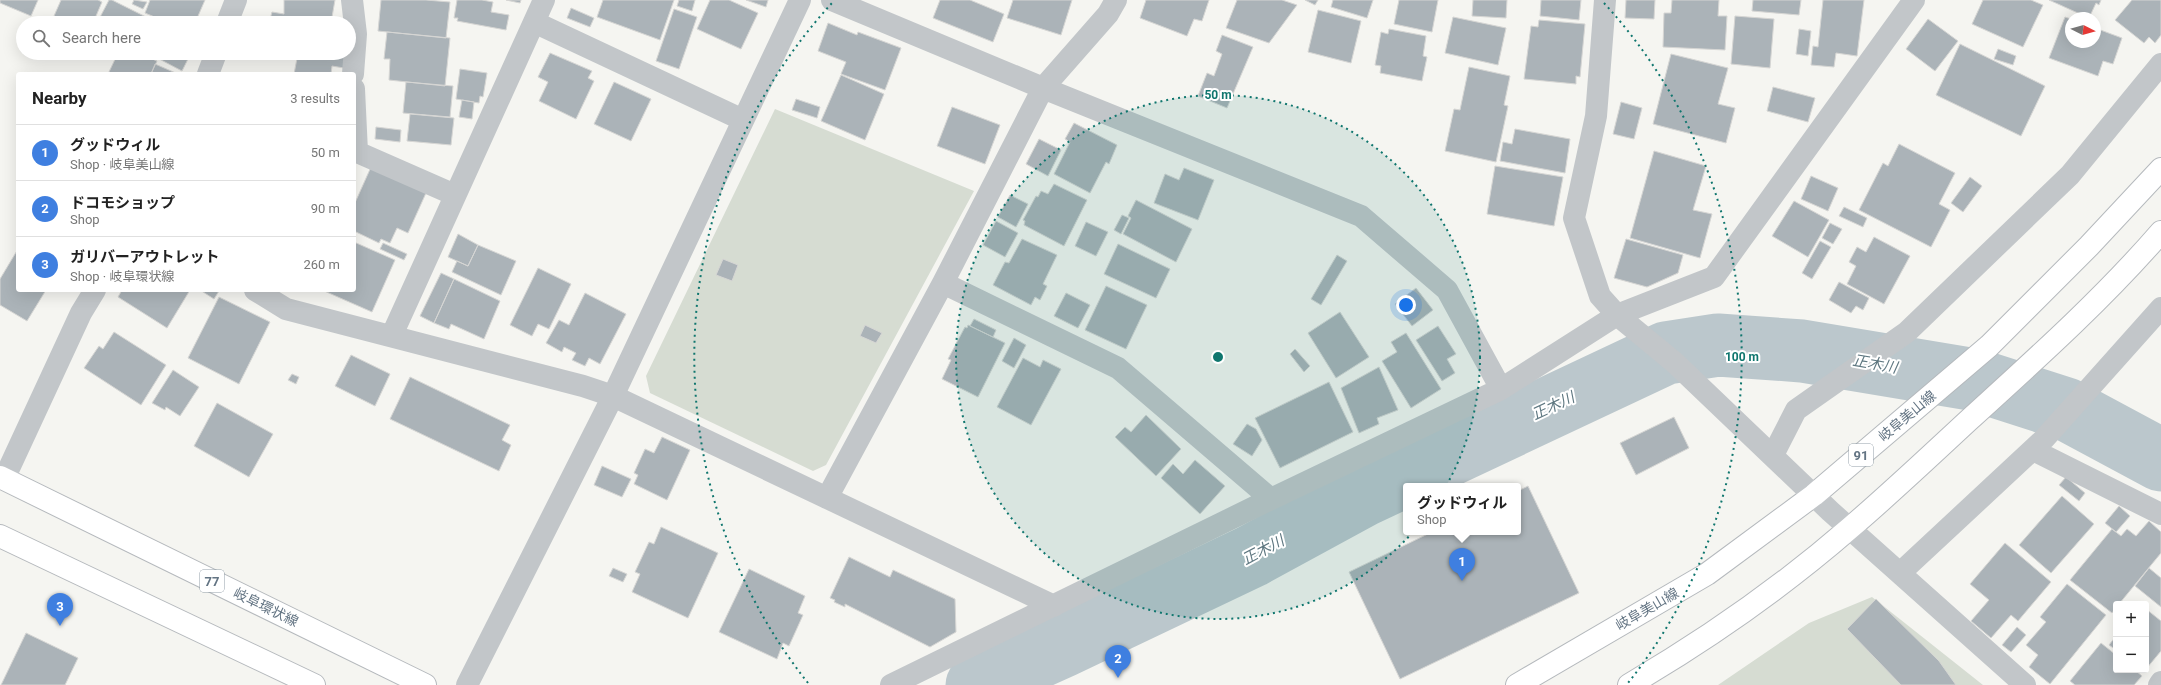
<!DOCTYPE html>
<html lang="en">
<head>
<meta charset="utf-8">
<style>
  body { margin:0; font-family:Roboto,"Noto Sans JP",sans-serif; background:#f6f6f6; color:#222 }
  .controls { position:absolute; right:12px; bottom:12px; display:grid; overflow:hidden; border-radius:4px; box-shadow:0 4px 16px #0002 }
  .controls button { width:36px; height:36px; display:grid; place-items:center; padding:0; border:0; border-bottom:1px solid #e0e0e0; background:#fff; color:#222; font:20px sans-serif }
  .compass { position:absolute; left:2065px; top:12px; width:36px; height:36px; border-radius:50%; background:#fff; box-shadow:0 4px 16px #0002; rotate:96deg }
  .you { position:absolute; left:1406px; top:305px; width:14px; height:14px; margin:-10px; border:3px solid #fff; border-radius:50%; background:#1a73e8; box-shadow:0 0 0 6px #1a73e833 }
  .badge { display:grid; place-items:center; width:26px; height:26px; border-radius:50%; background:#db2777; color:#fff; font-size:13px; font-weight:700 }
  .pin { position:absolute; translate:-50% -33px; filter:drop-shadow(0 1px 2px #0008) }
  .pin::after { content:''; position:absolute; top:21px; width:14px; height:12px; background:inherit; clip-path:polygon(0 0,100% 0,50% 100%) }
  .popup { position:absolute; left:1403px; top:483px; width:118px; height:52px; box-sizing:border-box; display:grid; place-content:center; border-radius:4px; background:#fff; filter:drop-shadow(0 1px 3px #0005); font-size:13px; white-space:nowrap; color:#767676 }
  .popup b { font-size:15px; color:#222 }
  .popup::after { content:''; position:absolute; left:50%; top:100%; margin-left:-8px; border:8px solid transparent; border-top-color:#fff }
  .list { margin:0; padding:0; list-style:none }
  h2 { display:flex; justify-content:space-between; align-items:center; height:52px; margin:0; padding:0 16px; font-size:17px }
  h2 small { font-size:13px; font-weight:400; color:#767676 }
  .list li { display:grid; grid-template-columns:26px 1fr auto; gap:12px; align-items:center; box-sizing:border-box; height:56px; padding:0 16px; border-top:1px solid #e0e0e0 }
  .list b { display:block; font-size:15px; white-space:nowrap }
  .list p { margin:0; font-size:13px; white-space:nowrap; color:#767676 }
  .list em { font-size:13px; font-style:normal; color:#767676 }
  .icon { flex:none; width:22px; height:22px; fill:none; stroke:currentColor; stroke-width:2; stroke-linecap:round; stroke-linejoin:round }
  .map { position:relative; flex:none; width:2161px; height:685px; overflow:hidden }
  .search { position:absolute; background:#fff; box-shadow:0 4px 16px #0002; left:16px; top:16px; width:340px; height:44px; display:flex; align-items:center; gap:10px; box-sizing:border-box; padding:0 14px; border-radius:22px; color:#767676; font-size:15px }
  .panel { position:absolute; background:#fff; box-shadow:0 4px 16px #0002; left:16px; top:72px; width:340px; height:220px; border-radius:4px }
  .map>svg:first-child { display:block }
</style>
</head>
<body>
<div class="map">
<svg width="2161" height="685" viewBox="0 0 2161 685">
  <rect width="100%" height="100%" fill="#f5f5f1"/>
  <path fill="#d6dcd2" d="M775,109L974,191L826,465L813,471L650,393L646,376Z
    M1872,597L1983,685H1718L1809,623Z"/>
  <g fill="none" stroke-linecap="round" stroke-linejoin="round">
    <path stroke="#bbc7cc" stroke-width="63" d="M977,685L1063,646L1252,556L1362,496L1666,353L1718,345L1802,351L1976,380L2066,409L2161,460"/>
  </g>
  <path fill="#abb3b8" stroke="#d6d6d4" d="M0,0H38L31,16L0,3Z
    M61,0H98L102,2L93,23H69L54,16Z
    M109,0H112L158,23H97Z
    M134,0L147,2L143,9L132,4Z
    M150,0H205L195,23H169L145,13Z
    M284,0H335L331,23H269L272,12L284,14Z
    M381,0H426L450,2L446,38L378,31Z
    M457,0H482L493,2L491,12L509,15L506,30L457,21L458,18H454Z
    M506,0H521L520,3Z
    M603,0H674L660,40L597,17Z
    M679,0H695L692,11L677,6Z
    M710,0H729L758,13L741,49L697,29Z
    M746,0H768L766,7Z
    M940,0H970L1004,14L993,42L933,18Z
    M1013,0H1072L1061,35L1007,18Z
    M1146,0H1209L1202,21L1194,19L1187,36L1140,18Z
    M1237,0H1282L1297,5L1269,43L1226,28Z
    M1305,0H1318L1315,5Z
    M1333,0H1373L1367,18L1331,7Z
    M1399,0H1438L1432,32L1394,24Z
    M1473,0H1507L1506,18L1472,16Z
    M1541,0H1581L1579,20L1540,16Z
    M1626,0H1655L1654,19L1625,18Z
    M1672,0H1719L1718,16H1727L1725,50L1663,47L1664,13H1671Z
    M1753,0H1801L1799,15L1752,11Z
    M1823,0H1864L1857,56L1836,53L1834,67L1811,65L1813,46L1818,47Z
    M1983,0H2031L2043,5L2023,47L1972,24Z
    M2049,0H2101L2099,5L2096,3L2089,18Z
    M2132,0H2161V35L2155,43L2149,37L2144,43L2115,20Z
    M571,8L594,18L590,27L567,18Z
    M674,9L697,17L679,69L656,61Z
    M1318,10L1361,21L1351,63L1308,52Z
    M1735,16L1774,19L1770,68L1731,64Z
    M1453,17L1506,28L1498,65L1445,53Z
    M2065,17L2071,19V42H2095V28L2122,38L2113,64L2103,61L2098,76L2049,58Z
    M1928,19L1958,41L1935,71L1906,49Z
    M1539,20L1585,24L1580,77L1576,76V84L1524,79L1531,26L1538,27Z
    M828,23L857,35L858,32L901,48L885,90L841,74L846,62L818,51Z
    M1389,29L1426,36L1423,56L1427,57L1422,81L1380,73L1381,66L1375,65L1381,32L1388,34Z
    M1799,29L1811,31L1808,56L1796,54Z
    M387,32L450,38L445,86L389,80L390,59H384Z
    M1222,35L1253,47L1227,108L1198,96L1207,73L1214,76L1222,54L1216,51Z
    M1960,44L2045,86L2021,136L1936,95Z
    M1998,49L2016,56L2013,65L1994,59Z
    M118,53H138L157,61L151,74H108Z
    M148,53H191L182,71Z
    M298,53H345L344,68L332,66L331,74H294Z
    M550,53L592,71L588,78L594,81L576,119L539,101L548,82L538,77Z
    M1671,54L1728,68L1718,104L1735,108L1726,143L1653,124Z
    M155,64L178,74H151Z
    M1469,67L1510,76L1504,105L1508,106L1496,162L1445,151L1454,109L1460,110Z
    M460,69L487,73L483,97L480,96L479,103L456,99Z
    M841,75L884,94L865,140L821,121Z
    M406,82L453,86L450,117L403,113Z
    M614,82L651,99L631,141L594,124Z
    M1773,87L1815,98L1808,122L1767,111Z
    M796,99L820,107L817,118L792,110Z
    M462,100L474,102L472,119L459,117Z
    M1621,102L1642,108L1634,139L1613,134Z
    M952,107L1000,125L985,164L937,146Z
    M410,114L454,118L451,145L407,141Z
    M1074,123L1117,145L1109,164L1106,162L1090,193L1054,174L1070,142L1065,139Z
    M376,127L401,130L400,142L375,139Z
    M1515,129L1570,139L1565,173L1500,161L1503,142L1512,144Z
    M1039,139L1061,150L1048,176L1026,164Z
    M1899,144L1955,173L1939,204L1950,210L1931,247L1859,210L1883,163L1888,166Z
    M1654,151L1706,166L1693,210L1712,214L1700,258L1630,238Z
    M1495,166L1563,177L1554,226L1487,214Z
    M371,167L426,193L408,233L397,228L390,243L381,239L379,243L354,231V205Z
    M1184,168L1214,180L1198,220L1154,203L1165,174L1179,180Z
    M1811,176L1838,188L1828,211L1801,199Z
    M1970,177L1982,186L1963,212L1951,203Z
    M1054,184L1087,200L1064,246L1024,225L1025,221L1023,220L1036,196L1038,197L1041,191L1048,194Z
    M1010,195L1028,204L1016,227L998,217Z
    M1136,200L1192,229L1176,262L1123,234L1131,218L1128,216Z
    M1794,201L1829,220L1808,257L1772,236Z
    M1844,207L1867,218L1863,227L1839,216Z
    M1122,215L1129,218L1121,234L1114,230Z
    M996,221L1018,233L1005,257L983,245Z
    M1086,222L1108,232L1096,256L1075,246Z
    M1830,223L1842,229L1833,244L1822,238Z
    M458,234L478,245L468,266L448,257Z
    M1874,237L1910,256L1884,304L1847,284L1856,266L1849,262L1857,247L1866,252Z
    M1022,239L1057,255L1043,284L1047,286L1040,300L1035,297L1031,305L993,285L1005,262L1009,263Z
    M1626,239L1683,255L1678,273L1647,287L1614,278Z
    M1820,241L1831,247L1812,279L1802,273Z
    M354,242L395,260L372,312L322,290H354Z
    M383,243L407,254L404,260L380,249Z
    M1118,244L1170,269L1156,298L1104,274Z
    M478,245L516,261L501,295L452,272L457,261L468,266Z
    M18,249V290H46L27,321L0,305V279Z
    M1337,255L1347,261L1321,305L1311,299Z
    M723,259L738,265L732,281L716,275Z
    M538,268L571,284L549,329L538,324L532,336L510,325Z
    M441,273L454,279L434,323L420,316Z
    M454,279L500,301L484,339L451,324L449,329L434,323Z
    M1839,282L1869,298L1863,310L1856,306L1851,313L1829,300Z
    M1106,286L1147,305L1126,349L1085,330Z
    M1416,288L1433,310L1412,326L1395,304Z
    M122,290H190L167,328L118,297Z
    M200,290H217L219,291L214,299Z
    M585,293L626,314L600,364L589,358L585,366L572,360L576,353L564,347L562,352L546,343L559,320L569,325Z
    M1066,293L1090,305L1078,328L1054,316Z
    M219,297L270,322L239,384L188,358Z
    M1340,312L1369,357L1336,378L1308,333Z
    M974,319L996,330L993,337L970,326Z
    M865,325L882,333L876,343L860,336Z
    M968,325L1005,343L978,397L942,379L951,360L948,359L965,327L967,328Z
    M1438,326L1456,354L1447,359L1455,373L1442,381L1416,340Z
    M114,332L166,365L141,405L84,368L99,346L103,349Z
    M1406,333L1441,389L1411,408L1382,361L1397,352L1391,342Z
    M1014,338L1026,345L1014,368L1002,361Z
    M1295,349L1310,366L1304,372L1290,354Z
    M351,355L390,374L375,406L335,386Z
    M1023,358L1040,367L1043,360L1061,369L1031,425L997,407Z
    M1379,367L1398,410L1377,418L1379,424L1359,433L1341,388Z
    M173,370L199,387L180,416L166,407L165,410L152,403Z
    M292,374L299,377L296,384L288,380Z
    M410,377L510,425L502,440L511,445L499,471L390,419Z
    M1329,382L1353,432L1280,468L1255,418Z
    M217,403L273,434L249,477L194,446Z
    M1146,415L1181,449L1156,476L1115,437L1125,427L1131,432Z
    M1674,417L1689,448L1636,475L1620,443Z
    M1247,424L1256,429L1262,440L1252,456L1233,444Z
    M662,437L690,450L667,500L634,484L638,475L634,473L645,449L654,453Z
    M1195,460L1225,486L1200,514L1161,478L1173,464L1183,474Z
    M602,466L631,479L622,497L594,485Z
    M2066,477L2085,493L2079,501L2059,485Z
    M1528,486L1579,593L1400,679L1349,572L1432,532H1518V491Z
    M2062,496L2094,524L2051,573L2019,545Z
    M2119,506L2130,516L2116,532L2105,523Z
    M2149,521L2161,532V553L2119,604H2116V608L2112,613L2070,580L2112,529L2121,536L2127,529L2136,536Z
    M661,527L718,553L688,618L632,592L640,574L635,572L649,542L654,544Z
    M2005,543L2051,582L2018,621L2011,615L1991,638L1971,621L1989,600L1970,584Z
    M849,557L890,577L893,570L955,599L956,632L930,647L845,604V607L834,602L835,600L830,598Z
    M613,568L627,574L623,582L609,576Z
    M2149,568L2161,578V607L2135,586Z
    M749,569L805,596L798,613L803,615L789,646L783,643L777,659L719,632Z
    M2067,584L2106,615L2050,684L2029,667L2038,655L2026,645L2046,622L2040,617Z
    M1876,599L1939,661L1956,685H1901L1847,629Z
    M2146,609L2161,621V651L2146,669Z
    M2017,627L2026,635L2011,652L2002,645Z
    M26,633L78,658L65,685H1Z
    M2116,636V650L2109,645Z
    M2101,643L2116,655V670H2135L2142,676L2134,685H2075L2070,681Z"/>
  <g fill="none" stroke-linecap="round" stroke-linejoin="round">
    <defs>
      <path id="primary" d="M0,477L425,685
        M0,536L314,685
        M1517,685L1707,574L1814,495L1989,346L2089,246L2161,169
        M1629,685C1706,640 1782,587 1850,528C1891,493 1930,456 1970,419C2036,359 2103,299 2161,232"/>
    </defs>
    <use href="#primary" stroke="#b5b9bd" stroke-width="24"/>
    <path stroke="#c2c6c9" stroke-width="22" d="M352,0L356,34L353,74
      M832,0L1043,88L1361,216L1447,290L1501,389
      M1605,0L1596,116L1574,218L1600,296L1617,315L1674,362L1830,511L2025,685
      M534,22L743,120
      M227,23L236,0
      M208,74L216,53
      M354,89L357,152L455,195
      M943,283L1118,368L1271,499
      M255,290L286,309L583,386L613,396L1054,606
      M392,335L544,0
      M2033,450L2161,514
      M1773,455L1796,410L1907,332L2070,175L2161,64
      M4,479L81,313L95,290
      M827,498L943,283L1043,88L1108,14L1116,0
      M1900,573L2044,439L2161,308
      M467,685L613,396L800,0
      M891,685L1271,499L1501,389L1617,315L1714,277L1914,0
      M2159,685L2161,682"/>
    <use href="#primary" stroke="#fff" stroke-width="22"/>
  </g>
  <circle cx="1218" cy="357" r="262" fill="#0f766e" fill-opacity=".12"/>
  <g fill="none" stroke="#0f766e" stroke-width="2" stroke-dasharray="2 4">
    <circle cx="1218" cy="357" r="262"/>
    <path d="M808 683A524 524 0 0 1 832 3M1604 3A524 524 0 0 1 1628 683"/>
  </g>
  <g text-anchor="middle" stroke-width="4" stroke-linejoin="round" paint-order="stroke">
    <g fill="#fff" stroke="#929ea8" stroke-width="1">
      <rect x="1849" y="444" width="24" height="22" rx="3"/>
      <rect x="200" y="570" width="24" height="22" rx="3"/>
    </g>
    <g font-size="13" font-weight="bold" fill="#637483">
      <text x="1861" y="460">91</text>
      <text x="212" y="586">77</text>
    </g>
    <g font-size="14" fill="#637483" stroke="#fff">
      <text transform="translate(1907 416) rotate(-40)" y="5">岐阜美山線</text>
      <text transform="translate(266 607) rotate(26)" y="5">岐阜環状線</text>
      <text transform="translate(1647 609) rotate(-30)" y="5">岐阜美山線</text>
    </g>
    <g font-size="15" font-style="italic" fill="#5e7780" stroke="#fff">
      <text transform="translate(1875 364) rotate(10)" y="5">正木川</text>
      <text transform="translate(1553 406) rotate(-25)" y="5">正木川</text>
      <text transform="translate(1263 550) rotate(-28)" y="5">正木川</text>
    </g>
  </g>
  <circle cx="1218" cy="357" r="6" fill="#0f766e" stroke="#fff" stroke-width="2"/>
  <g font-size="12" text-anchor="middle" font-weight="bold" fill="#0f766e" stroke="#fff" stroke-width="4" stroke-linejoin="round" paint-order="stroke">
    <text x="1218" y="99">50 m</text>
    <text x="1742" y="361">100 m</text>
  </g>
</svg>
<div class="controls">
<button>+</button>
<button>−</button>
</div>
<svg class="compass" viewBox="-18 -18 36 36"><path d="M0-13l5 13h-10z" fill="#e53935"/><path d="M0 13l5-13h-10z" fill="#767676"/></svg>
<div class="you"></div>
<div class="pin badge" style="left:1462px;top:581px;background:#3f7fe0">1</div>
<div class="popup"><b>グッドウィル</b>Shop</div>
<div class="pin badge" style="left:1118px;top:678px;background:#3f7fe0">2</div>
<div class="pin badge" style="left:60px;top:626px;background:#3f7fe0">3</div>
<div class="search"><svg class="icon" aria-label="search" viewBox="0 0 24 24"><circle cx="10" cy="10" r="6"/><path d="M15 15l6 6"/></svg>Search here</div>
<section class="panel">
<h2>Nearby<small>3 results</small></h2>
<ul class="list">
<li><span class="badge" style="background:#3f7fe0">1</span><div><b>グッドウィル</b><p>Shop · 岐阜美山線</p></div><em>50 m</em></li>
<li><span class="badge" style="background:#3f7fe0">2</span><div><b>ドコモショップ</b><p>Shop</p></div><em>90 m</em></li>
<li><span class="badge" style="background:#3f7fe0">3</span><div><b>ガリバーアウトレット</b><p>Shop · 岐阜環状線</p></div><em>260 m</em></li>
</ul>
</section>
</div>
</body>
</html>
